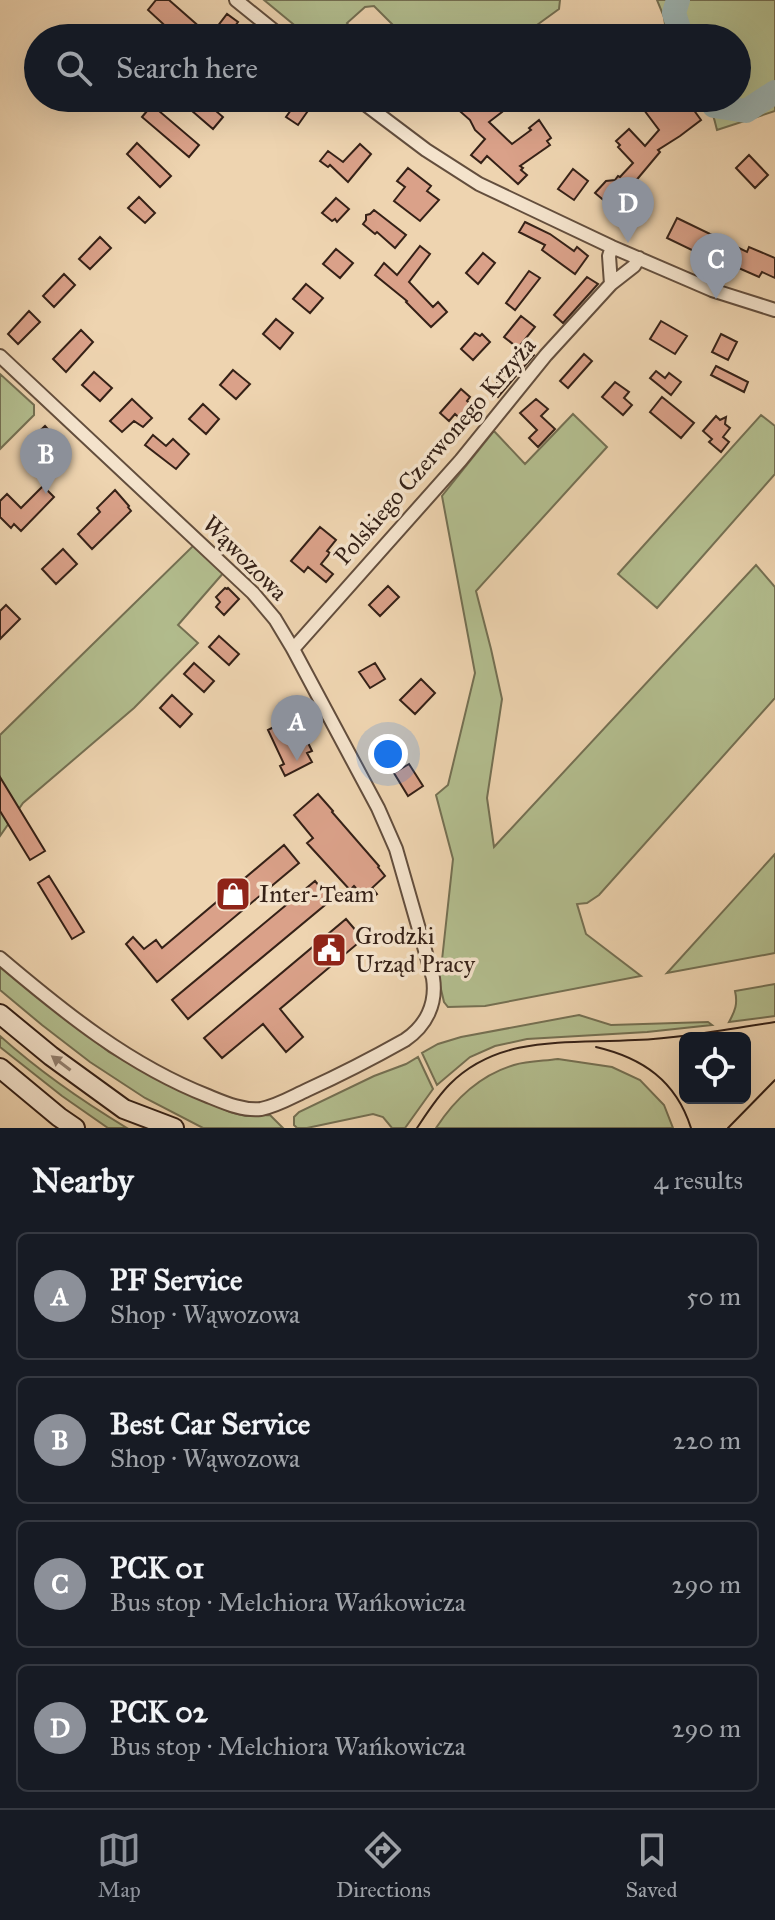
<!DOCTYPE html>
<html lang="en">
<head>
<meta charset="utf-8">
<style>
  body { margin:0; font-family:"IM FELL Great Primer",serif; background:#20242c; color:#f1f3f6 }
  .controls { position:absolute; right:24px; bottom:24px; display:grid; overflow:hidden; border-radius:12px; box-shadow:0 8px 32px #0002 }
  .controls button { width:72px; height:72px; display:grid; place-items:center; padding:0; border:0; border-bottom:2px solid #363941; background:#171b24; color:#f1f3f6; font:40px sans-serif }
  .you { position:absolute; left:388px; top:754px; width:28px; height:28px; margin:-20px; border:6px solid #fff; border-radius:50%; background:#1a73e8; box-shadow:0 0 0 12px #1a73e833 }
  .badge { display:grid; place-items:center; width:52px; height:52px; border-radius:50%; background:#8c9099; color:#fff; font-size:26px; font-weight:700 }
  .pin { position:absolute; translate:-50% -66px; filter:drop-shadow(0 2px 4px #0008) }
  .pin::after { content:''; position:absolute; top:42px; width:28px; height:24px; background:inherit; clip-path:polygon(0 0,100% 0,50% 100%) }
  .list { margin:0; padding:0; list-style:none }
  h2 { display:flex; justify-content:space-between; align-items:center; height:104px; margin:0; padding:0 32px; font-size:34px }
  h2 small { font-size:26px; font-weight:400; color:#9ea1a6 }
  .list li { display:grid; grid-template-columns:52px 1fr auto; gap:24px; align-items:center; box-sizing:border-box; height:128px; margin:0 16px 16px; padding:0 16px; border:2px solid #363941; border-radius:12px }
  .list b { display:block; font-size:30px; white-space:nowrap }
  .list p { margin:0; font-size:26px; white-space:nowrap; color:#9ea1a6 }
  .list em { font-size:26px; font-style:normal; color:#9ea1a6 }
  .icon { flex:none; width:44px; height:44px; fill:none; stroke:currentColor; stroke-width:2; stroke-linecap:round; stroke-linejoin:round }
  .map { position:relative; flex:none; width:775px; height:1128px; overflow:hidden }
  .search { position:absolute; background:#171b24; box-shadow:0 8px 32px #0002; left:24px; right:24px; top:24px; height:88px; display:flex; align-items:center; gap:20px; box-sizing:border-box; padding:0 28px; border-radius:44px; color:#9ea1a6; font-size:30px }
  .sheet { height:680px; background:#171b24 }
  nav { display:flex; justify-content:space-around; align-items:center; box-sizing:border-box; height:112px; border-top:2px solid #363941; background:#171b24; font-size:22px; color:#9ea1a6 }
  nav a { display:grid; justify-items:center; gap:4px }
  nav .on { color:#8c9099 }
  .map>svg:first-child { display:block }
</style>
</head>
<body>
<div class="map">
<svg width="775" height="1128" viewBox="0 0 775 1128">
  <rect width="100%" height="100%" fill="#eed4b0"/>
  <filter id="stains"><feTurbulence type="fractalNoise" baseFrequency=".0025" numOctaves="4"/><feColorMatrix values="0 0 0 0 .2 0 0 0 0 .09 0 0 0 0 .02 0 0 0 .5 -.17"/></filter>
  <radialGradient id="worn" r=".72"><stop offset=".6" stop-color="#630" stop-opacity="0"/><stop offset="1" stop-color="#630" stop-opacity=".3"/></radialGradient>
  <path fill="#b3be8f" stroke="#747053" stroke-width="2" d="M264,0H560L559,9L519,38H472L466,30L454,38H406L374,6L365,7L347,23L359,38H310Z
    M657,0H775V111L717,130C714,119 713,107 701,102C697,101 692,100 688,98H737V38H667L664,17Z
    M0,374L34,405V415L0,449Z
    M573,414L607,447L476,591L491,649L502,699L487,798L494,847L756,565L775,587V698L599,895L587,903L577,904L586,934L641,976L485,1006L448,1007L444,1002L435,964L442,960L453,859L436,795L448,785L475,673L442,496L494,431L525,464Z
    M761,415L775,426V474L657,608L618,574Z
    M194,545L225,571L178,625L198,643L134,708L23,803L0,836V735Z
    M775,854V953L667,973Z
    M0,965L56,1011L109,1052L159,1080L230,1112L246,1116L270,1115L283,1128H203L145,1098L90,1062L42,1025L0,990Z
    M775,984V1016L729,1022C735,1011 738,1004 735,991Z
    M579,1015L611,1025L708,1022L712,1025L647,1032L527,1039L495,1046L470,1057L437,1085L422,1053L438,1044L461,1037Z
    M0,1036C39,1071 82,1101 127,1128H108L62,1096L0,1047Z
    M418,1057L433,1089L405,1128H392L383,1117L373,1114L307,1128H297L294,1125V1117L299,1112L374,1076L406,1064Z
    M558,1059L612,1067L640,1080L664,1105L673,1128H436C455,1099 480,1075 514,1065C528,1061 544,1061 558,1059Z"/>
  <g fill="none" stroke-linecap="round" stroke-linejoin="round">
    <path stroke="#9db6b5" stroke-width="24" d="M678,0L674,13L682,38
      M708,98L714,106L746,111L775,92"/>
  </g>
  <path fill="#daa189" stroke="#352117" stroke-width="2" d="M156,0H169L210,36L227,14L238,22L226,38H168L173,33L148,10Z
    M177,98H201L223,117L213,129Z
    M277,98H317L298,125L286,117L291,110Z
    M461,98H492L502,112L489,122L512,144L531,130L529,128L539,120L551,138L547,141L550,145L520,166L523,168L521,170L527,175L518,184L487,156L481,163L471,155L485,139L475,130L470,120L454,106Z
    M660,98H685L701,120L680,136L658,150L660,152L613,208L595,193L606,181L615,180L618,176L620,177L633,163L618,147L620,145L616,141L629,129L645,146L659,130L644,110Z
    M152,105L199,145L189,157L142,117Z
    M137,143L171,176L160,187L127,154Z
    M360,144L371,154L348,182L330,165L328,167L320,161L328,151L343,162Z
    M749,155L768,175L755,188L736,168Z
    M408,168L431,186L427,191L439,200L420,221L394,201L405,187L397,181Z
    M573,169L588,181L574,200L558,189Z
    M139,197L155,213L145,223L128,208Z
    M336,198L349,209L337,222L335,219L332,221L322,213Z
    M374,210L406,235L395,248L377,232L375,234L363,224L366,220V215L370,214Z
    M677,218L747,252L749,247L775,258V278L762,272L759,277L725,262L723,265L667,238Z
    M525,222L550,234L574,251L577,247L588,256L575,274L542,250L545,245L519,232Z
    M100,237L111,248L90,269L79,259Z
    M420,246L430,254L409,282L433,307L438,302L447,312L431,327L406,302L407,301L375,275L384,263L397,275Z
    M336,249L353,263L340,278L323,264Z
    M483,253L495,263L478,284L466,273Z
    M529,271L540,278L515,310L506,303Z
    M64,274L75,285L54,307L43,296Z
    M587,277L598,284L563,323L554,315Z
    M306,284L323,298L310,313L293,299Z
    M29,311L40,322L18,344L8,334Z
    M521,316L535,327L518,348L504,337Z
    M276,319L293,333L280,349L263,334Z
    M661,321L687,336L675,354L650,339Z
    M81,330L93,342L66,372L53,359Z
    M475,333L480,336L482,334L490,342L473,360L461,349Z
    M721,334L737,342L728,360L712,352Z
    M527,349L534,355L498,397L491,390Z
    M584,354L592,361L568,388L560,381Z
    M716,366L748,382L744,392L711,375Z
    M233,370L250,384L236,399L220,385Z
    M656,371L665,378L669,373L681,382L671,395L650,378Z
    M94,372L112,388L100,401L82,385Z
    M615,382L629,392L624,398L632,405L623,415L602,397Z
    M461,389L470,397L467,401L474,408L463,421L455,414L449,421L440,413Z
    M662,397L694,423L681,438L650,412Z
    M132,399L152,418L143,427L134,421L122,432L110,421Z
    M536,399L548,409L541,416L555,429L538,447L529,438L537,430L520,413Z
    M203,404L219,419L206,434L189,419Z
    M716,416L720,420L726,417L725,424L730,428L723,437L729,442L721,452L709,442L712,439L703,431Z
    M45,426L54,436L52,438L67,452L49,469L41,461L45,457L29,441Z
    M153,435L166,446L173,439L189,454L176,469L145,445Z
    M43,486L54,497L21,531L14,524L11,528L0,517V501L7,494L21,508Z
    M115,490L129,506L128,507L131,511L92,549L78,534L100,512L97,508Z
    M320,527L336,540L327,551L330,553L321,564L333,574L326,582L308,567L304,572L291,561Z
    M63,549L77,564L56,584L42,569Z
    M388,586L399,597L380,616L369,605Z
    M225,588L227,589L228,588L239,599L224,615L216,607L220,602L216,597Z
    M6,605L20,619L0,639V611Z
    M219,636L239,654L229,665L209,647Z
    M194,663L214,681L204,692L184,674Z
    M375,663L385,679L370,688L359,672Z
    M421,679L435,693L415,714L400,700Z
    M172,695L192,714L180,727L160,708Z
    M295,716L312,751L307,753L312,762L285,776L280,766L284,764L268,730Z
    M409,764L423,786L408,796L394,773Z
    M0,777L45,851L30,860L0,811Z
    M318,794L333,811L332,812L379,866L378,867L385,876L372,888L377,894L368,901L354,886L350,890L307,843L313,838L294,815Z
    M284,845L299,863L157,982L126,944L133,937L144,949L156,940L162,948Z
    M49,876L84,932L72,939L38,883Z
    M315,881L331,900L188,1019L172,1000Z
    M346,919L363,939L280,1009L303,1037L286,1052L263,1024L222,1058L204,1038Z"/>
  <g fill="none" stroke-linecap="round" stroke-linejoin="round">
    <defs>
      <path id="street" d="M236,0L283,38
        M357,98L426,150L479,184L612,247L712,290L775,310
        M611,284L609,256L612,247
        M0,356L253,593L275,619L293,649L378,808L396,849L433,978C437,1004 426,1026 405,1040C373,1058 340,1075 307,1090C292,1097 277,1106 261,1109C243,1111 225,1103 208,1096C129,1065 65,1013 0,958
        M293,649L461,460L546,355L611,284L634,266L639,258"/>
      <path id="secondary" d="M0,1014L51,1056L124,1109L174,1128
        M0,1068L59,1117L75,1128"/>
    </defs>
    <use href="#street" stroke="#634e3d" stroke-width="16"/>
    <use href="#secondary" stroke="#352117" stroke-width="22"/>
    <use href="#street" stroke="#f4e3cc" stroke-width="12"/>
    <use href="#secondary" stroke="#f4e3cc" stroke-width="18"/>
    <path stroke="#352117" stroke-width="2" d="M596,1047C643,1058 676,1081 691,1128
      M417,1128C427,1113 437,1097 450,1084C500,1034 570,1044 635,1040C682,1038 729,1029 775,1022
      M728,1128L775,1080"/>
  </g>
  <defs><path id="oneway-solid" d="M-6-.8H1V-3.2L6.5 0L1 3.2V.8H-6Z" transform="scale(2)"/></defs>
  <use fill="#948272" href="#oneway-solid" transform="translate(61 1063) rotate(-143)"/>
  <defs>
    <symbol id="shop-square" viewBox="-11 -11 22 22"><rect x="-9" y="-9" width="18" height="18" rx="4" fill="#8f2418" stroke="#f4e3cc"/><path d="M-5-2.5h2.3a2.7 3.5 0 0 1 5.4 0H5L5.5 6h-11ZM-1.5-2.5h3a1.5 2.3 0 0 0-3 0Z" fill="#fff"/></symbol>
    <symbol id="civic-square" viewBox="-11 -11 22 22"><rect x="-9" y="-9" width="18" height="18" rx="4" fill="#8f2418" stroke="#f4e3cc"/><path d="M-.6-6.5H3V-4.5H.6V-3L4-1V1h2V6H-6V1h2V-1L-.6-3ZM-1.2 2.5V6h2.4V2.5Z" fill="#fff"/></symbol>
  </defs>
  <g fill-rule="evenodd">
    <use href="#shop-square" x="213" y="874" width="40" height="40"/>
    <use href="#civic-square" x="309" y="930" width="40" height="40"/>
  </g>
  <g text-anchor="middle" stroke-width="7" stroke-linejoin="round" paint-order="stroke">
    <g font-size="24" fill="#352117" stroke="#f4e3cc">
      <text transform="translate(435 451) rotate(-49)" y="8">Polskiego Czerwonego Krzyża</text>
      <text transform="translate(245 558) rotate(45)" y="8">Wąwozowa</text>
    </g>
    <g font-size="24" fill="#352117" stroke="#f4e3cc" text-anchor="start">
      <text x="259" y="902">Inter-Team</text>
      <text x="355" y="944">Grodzki<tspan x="355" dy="28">Urząd Pracy</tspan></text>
    </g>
  </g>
  <rect width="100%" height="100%" filter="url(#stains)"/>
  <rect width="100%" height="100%" fill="url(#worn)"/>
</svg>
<div class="controls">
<button><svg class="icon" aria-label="locate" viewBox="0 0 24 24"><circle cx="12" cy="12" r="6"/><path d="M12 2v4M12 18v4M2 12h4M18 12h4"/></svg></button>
</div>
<div class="you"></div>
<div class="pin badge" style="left:297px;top:761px">A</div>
<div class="pin badge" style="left:46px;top:494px">B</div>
<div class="pin badge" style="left:716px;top:299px">C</div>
<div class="pin badge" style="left:628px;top:243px">D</div>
<div class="search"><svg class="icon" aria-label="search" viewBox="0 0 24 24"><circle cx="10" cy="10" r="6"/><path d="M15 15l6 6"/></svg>Search here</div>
</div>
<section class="sheet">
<h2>Nearby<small>4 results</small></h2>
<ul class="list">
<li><span class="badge">A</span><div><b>PF Service</b><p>Shop · Wąwozowa</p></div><em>50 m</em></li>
<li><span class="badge">B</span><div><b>Best Car Service</b><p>Shop · Wąwozowa</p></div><em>220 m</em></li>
<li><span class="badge">C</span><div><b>PCK 01</b><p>Bus stop · Melchiora Wańkowicza</p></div><em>290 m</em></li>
<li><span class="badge">D</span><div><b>PCK 02</b><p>Bus stop · Melchiora Wańkowicza</p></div><em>290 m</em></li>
</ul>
</section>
<nav>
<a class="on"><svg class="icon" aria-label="map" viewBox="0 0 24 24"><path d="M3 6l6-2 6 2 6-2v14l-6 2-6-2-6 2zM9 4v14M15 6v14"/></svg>Map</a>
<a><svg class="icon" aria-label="directions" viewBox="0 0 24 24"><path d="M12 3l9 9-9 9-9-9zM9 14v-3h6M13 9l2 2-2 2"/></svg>Directions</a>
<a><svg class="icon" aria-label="saved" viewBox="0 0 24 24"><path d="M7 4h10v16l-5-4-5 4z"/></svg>Saved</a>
</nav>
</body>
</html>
